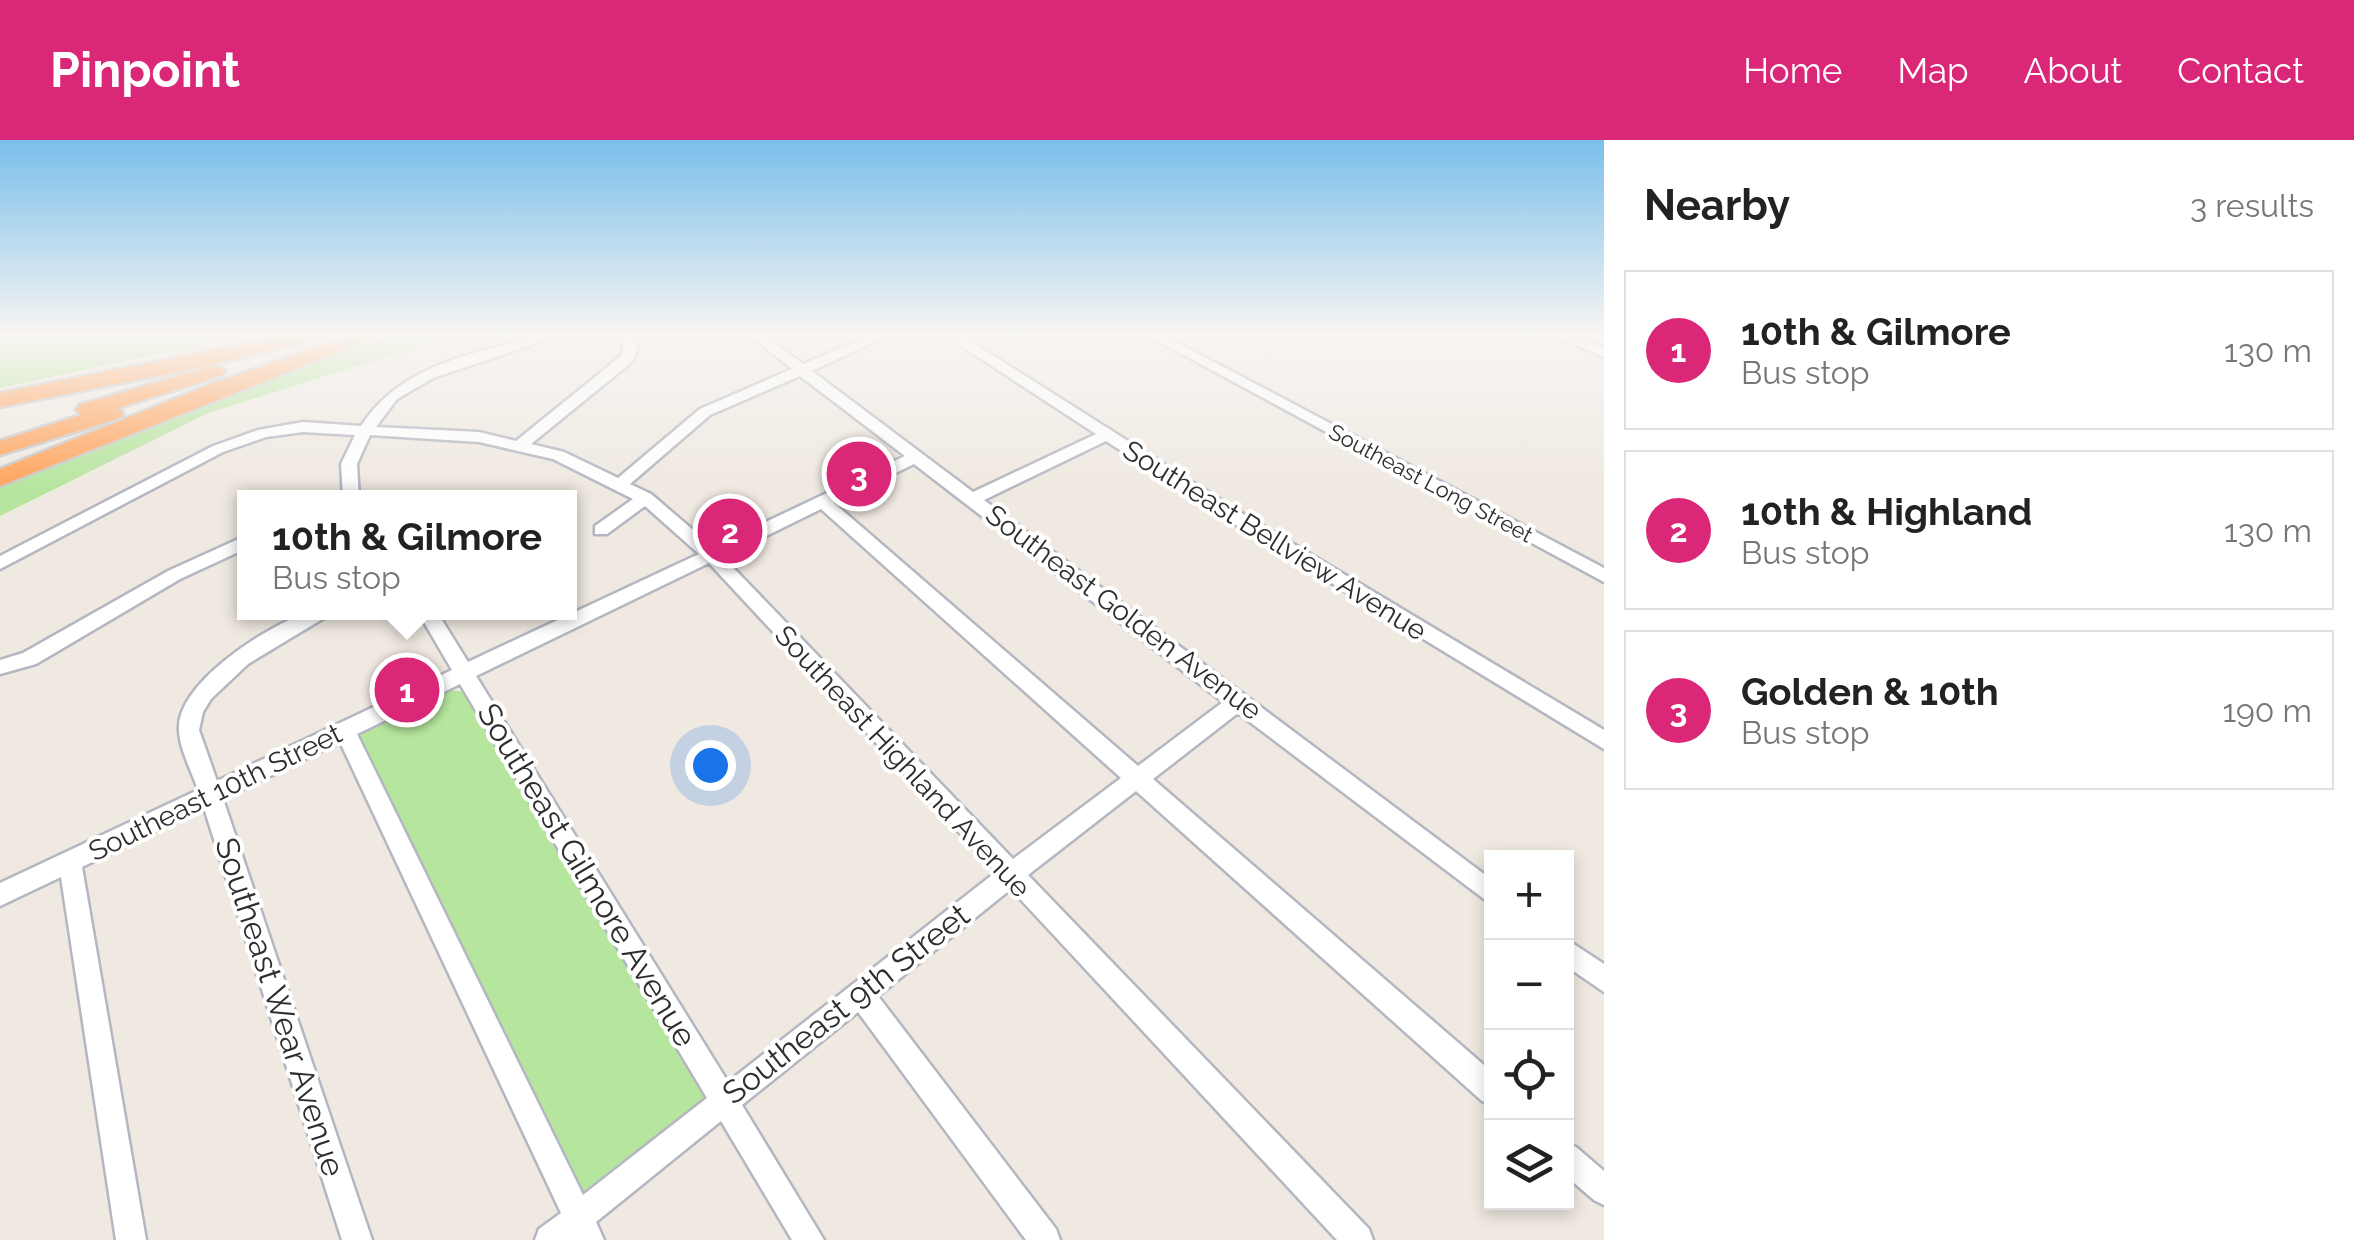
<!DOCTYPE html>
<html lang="en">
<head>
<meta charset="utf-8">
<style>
  body { margin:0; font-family:Raleway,sans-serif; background:#f2f2f2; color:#222 }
  .controls { position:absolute; right:30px; bottom:30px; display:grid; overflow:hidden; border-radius:0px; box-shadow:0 5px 15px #0003 }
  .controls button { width:90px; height:90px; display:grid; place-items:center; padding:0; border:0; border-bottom:2px solid #e0e0e0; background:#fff; color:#222; font:50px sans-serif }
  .you { position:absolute; left:710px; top:625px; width:35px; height:35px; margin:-25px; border:8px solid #fff; border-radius:50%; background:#1a73e8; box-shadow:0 0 0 15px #1a73e833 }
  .badge { display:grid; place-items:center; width:65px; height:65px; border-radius:50%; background:#db2777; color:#fff; font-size:32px; font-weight:700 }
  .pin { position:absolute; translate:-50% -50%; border:5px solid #fff; box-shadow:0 2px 10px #0006 }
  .popup { position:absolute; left:237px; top:350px; width:340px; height:130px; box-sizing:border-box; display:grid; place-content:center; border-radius:0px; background:#fff; filter:drop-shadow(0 2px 8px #0005); font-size:32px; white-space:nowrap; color:#767676 }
  .popup b { font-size:38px; color:#222 }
  .popup::after { content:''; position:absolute; left:50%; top:100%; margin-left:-20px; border:20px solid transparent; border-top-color:#fff }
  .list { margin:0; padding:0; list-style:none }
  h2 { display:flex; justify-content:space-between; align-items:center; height:130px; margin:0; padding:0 40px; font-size:42px }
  h2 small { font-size:32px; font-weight:400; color:#767676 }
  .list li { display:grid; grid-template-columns:65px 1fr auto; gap:30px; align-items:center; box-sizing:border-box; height:160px; margin:0 20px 20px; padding:0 20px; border:2px solid #e0e0e0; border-radius:0px }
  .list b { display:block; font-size:38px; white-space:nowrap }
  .list p { margin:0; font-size:32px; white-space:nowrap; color:#767676 }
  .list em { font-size:32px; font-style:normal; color:#767676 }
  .icon { flex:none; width:55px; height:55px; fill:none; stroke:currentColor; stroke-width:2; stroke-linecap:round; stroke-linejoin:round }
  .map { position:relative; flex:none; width:1604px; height:1100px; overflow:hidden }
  header { display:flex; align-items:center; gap:60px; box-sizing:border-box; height:140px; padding:0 50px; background:#db2777; color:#fff }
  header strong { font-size:48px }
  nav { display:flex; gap:55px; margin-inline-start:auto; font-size:35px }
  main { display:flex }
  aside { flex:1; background:#fff }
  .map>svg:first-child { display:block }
</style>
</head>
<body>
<header>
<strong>Pinpoint</strong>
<nav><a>Home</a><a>Map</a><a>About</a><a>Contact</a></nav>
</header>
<main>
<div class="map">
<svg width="1604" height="1100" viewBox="0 0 1604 1100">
  <rect width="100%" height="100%" fill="#efe9e1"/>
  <path fill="#b6e59e" d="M0,194H250L0,248Z
    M397,194H459L208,273L0,376V343L293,226Z
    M447,549L468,553L708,951V963L575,1066L352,595Z"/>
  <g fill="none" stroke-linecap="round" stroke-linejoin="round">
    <defs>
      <path id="minor" d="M544,194H564L433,238L397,259L376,287L479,292L516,301L621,216L624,206L612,194H626L638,205L633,221L531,304L564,312L618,338L700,269L792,229L748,194H762L803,224L875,194H891L812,231L973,352L1096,294L943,194H959L1240,372L1604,590V609L1228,380L1106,301L984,360L1492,740V765L1238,573L1153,639L1492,932V965L1482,961L1136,651L1028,735L1369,1089L1373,1100H1337L1011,749L878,856L1056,1089L1060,1100H1026L858,872L742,965L824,1100H792L721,981L596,1082L604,1100H535L539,1089L561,1073L340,602L223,659L372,1100H342L204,668L82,727L146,1100H116L61,737L0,766V743L198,650C192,632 180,610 179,591C175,544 265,488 303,474C313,471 324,472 334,472L248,524L211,559L203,572L199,590L217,641L452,530L418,472H437L468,522L699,414L645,366L607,394H595V386L633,359L553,319L479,302L370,295L357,324L359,358H343L341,324L355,295L303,292L266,297L223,312L0,429V416L213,306L258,290L303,282L361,286C403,222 476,214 544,194ZM800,236L905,316L713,407L651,354L630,344L710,275ZM914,324L1223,562L1138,626L834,363ZM821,369L1121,638L1013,719L723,417ZM709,423L996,732L728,942L476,536ZM460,544L707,958L583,1055L357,594Z
        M1145,194H1161L1604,428V442Z
        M1551,194H1569L1604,208V217Z
        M245,396V409L180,439L36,524L0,534V520L23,513L168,431Z
        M1566,799L1604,824V852L1566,826Z
        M1566,1003L1576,1007L1604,1031V1065L1594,1060L1566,1036Z"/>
      <path id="highway" d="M292,194H326L323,198L198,228L0,267V253Z
        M356,194H384L0,346V329L216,242Z
        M215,225L226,231L222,235L118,268L123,273L120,278L0,315V301L81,275L76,270L79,265Z"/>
    </defs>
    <use href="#minor" stroke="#b4b7c1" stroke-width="5"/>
    <use href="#highway" stroke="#c9c9c9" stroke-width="5"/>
    <use href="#minor" fill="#fff" fill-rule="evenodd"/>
    <use href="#highway" fill="#ffa35c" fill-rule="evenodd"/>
  </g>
  <linearGradient id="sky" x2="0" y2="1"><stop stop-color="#7abfeb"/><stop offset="0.56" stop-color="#f8f5f2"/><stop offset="1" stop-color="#f8f5f2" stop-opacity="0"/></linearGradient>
  <rect width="1604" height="348" fill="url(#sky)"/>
  <g text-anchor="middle" stroke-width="8" stroke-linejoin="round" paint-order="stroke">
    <g font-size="22" fill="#2e2e2e" stroke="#fff">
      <text transform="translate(1431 343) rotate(28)" y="8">Southeast Long Street</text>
    </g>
    <g font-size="28" fill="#2e2e2e" stroke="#fff">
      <text transform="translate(1275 400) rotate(32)" y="10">Southeast Bellview Avenue</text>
      <text transform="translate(1124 472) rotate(37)" y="10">Southeast Golden Avenue</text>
      <text transform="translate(903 621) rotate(47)" y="10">Southeast Highland Avenue</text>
      <text transform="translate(215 652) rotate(-26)" y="10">Southeast 10th Street</text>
    </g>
    <g font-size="32" fill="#2e2e2e" stroke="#fff">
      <text transform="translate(587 735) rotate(59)" y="11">Southeast Gilmore Avenue</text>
      <text transform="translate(846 864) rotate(-38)" y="11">Southeast 9th Street</text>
      <text transform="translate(280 867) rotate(72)" y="11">Southeast Wear Avenue</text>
    </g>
  </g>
</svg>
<div class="controls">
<button>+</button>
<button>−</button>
<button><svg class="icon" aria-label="locate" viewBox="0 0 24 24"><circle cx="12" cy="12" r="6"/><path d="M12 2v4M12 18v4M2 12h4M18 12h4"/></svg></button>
<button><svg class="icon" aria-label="layers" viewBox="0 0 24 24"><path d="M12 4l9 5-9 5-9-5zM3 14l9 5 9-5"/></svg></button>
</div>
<div class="you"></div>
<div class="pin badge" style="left:407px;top:550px">1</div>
<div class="popup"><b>10th &amp; Gilmore</b>Bus stop</div>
<div class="pin badge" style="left:730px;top:391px">2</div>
<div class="pin badge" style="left:859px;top:334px">3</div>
</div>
<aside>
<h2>Nearby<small>3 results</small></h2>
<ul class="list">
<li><span class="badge">1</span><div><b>10th &amp; Gilmore</b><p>Bus stop</p></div><em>130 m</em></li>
<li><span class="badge">2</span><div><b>10th &amp; Highland</b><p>Bus stop</p></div><em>130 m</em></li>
<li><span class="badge">3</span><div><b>Golden &amp; 10th</b><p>Bus stop</p></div><em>190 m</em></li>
</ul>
</aside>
</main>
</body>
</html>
